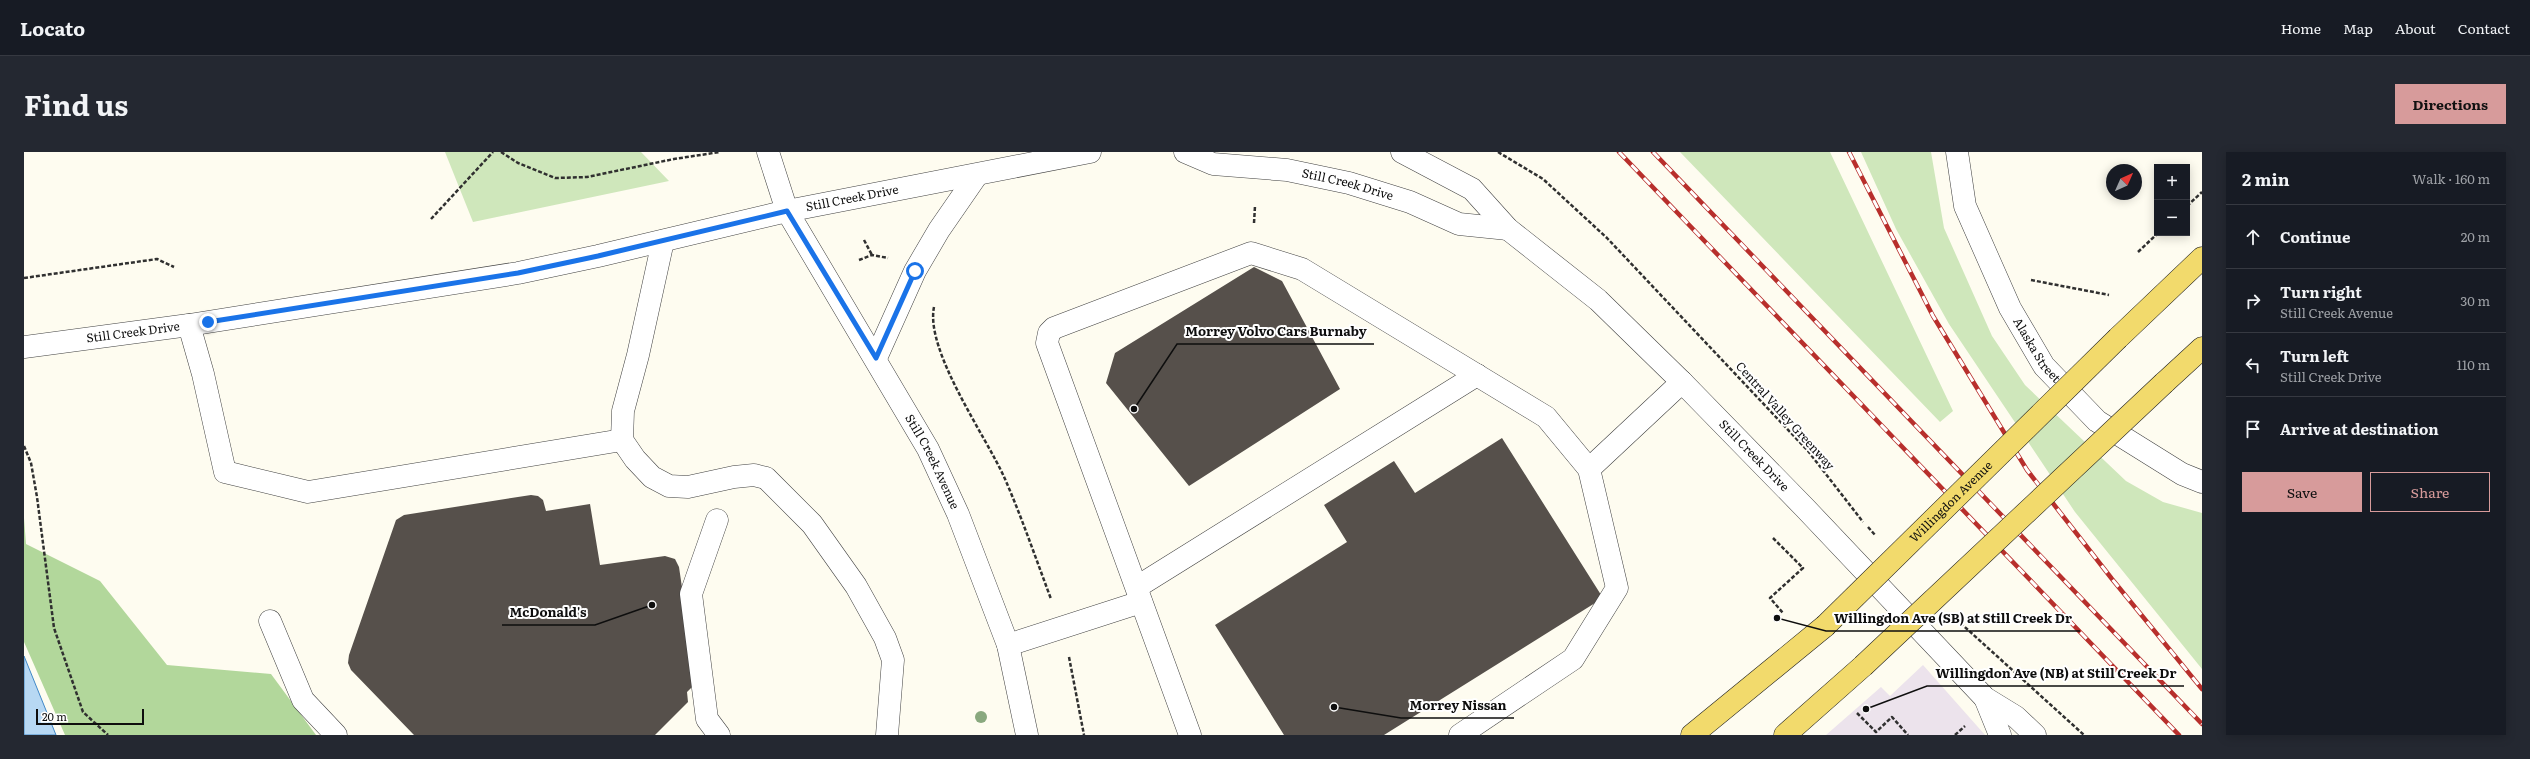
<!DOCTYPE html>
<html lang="en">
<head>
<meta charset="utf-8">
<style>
  body { margin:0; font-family:Literata,serif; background:#242831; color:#f1f3f6 }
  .controls { position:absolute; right:12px; top:12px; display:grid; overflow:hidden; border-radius:0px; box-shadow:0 2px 10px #0003 }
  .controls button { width:36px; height:36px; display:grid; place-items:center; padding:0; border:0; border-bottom:1px solid #363941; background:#171b24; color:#f1f3f6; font:20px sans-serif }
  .compass { position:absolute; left:2082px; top:12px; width:36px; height:36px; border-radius:50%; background:#171b24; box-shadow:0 2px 10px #0003; rotate:45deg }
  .scale { position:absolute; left:12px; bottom:10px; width:108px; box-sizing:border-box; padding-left:4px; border:2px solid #0e0e0e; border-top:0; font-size:11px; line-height:14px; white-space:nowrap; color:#0e0e0e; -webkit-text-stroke:3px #fff; paint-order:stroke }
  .stop { position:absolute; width:12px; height:12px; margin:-9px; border:3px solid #1a73e8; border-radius:50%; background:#fff }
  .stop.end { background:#1a73e8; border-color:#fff; box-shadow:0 1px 4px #0008 }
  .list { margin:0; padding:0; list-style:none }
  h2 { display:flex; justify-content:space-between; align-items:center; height:52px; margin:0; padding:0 16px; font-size:17px }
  h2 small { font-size:13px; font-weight:400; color:#9ea1a6 }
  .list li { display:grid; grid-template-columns:26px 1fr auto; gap:12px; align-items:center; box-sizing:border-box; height:64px; padding:0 16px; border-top:1px solid #363941 }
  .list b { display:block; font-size:15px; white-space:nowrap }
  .list p { margin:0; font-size:13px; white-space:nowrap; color:#9ea1a6 }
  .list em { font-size:13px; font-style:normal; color:#9ea1a6 }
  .actions { display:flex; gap:8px; padding:12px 16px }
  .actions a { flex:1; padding:9px 0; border:1px solid #d79b9b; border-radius:0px; text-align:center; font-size:14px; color:#d79b9b }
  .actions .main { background:#d79b9b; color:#111 }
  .icon { flex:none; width:22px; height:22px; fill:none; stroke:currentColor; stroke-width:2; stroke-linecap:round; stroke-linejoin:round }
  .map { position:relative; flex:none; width:2178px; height:583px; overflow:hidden; border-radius:0px }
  header { display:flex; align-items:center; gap:24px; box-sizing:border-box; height:56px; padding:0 20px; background:#171b24; border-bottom:1px solid #363941 }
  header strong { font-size:19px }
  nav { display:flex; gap:22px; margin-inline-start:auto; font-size:14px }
  .intro { display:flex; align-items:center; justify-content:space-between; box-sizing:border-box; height:96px; padding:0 24px }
  h1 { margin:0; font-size:28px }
  .button { padding:10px 18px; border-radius:0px; background:#d79b9b; color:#111; font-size:14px; font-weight:700 }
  main { display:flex; gap:24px; padding:0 24px }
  aside { flex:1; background:#171b24; border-radius:0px; box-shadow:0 2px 10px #0003 }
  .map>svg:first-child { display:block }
</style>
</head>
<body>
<header>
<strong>Locato</strong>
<nav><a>Home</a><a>Map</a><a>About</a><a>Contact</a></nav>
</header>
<div class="intro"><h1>Find us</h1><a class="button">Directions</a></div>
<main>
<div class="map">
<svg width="2178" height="583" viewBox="0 0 2178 583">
  <rect width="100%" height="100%" fill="#fefcf0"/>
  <path fill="#ece3ec" d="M1899,513L1961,583H1802L1857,535L1866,544Z"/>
  <path fill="#cfe7bb" d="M421,0H617L645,29L449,70Z
    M1656,0H1806L1929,259L1916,270Z
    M1837,0H1907L1920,76L1968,184L2001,233L2102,329L2139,350L2178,361V517L2051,360L1925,172L1872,77Z"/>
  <path fill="#b2d79b" d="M0,366L2,392L76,429L143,513L247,522L292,583H41L0,490Z"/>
  <path fill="#b7d8f3" stroke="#4188c7" d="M0,504L32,583H0Z"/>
  <path fill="#56504b" d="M1230,115L1258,129L1316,237L1165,334L1082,231L1091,201Z
    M1478,286L1579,446L1360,583H1260L1191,473L1323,390L1300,353L1370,309L1391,341Z
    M507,343L514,344L519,348L522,359L566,352L576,413L641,404L651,407L655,415L672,531L663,540L664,550L631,583H390L327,518L324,511L325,503L372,368L380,363Z"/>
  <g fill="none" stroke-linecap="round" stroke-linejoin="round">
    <defs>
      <g id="minor">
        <path id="s1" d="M744,0L763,59L904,297L934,362L984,493L1003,583"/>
        <path id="s2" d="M1161,0L1189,12L1263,18L1325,31L1386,50L1435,72L1484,77"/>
        <path id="s3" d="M1378,0L1448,37L1484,77L1574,148L1658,230L1781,356L1961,546L1992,565L2011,583"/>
        <path id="s4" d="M1933,0L1941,54L1986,156L2020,214L2073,269L2158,322L2178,330"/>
        <path d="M639,89L614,203L599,259L598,288L611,307L628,325L645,334L664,335L710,325L730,323L742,326L788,372L832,434L861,486L869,508L863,583"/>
        <path d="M165,173L179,222L201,320L284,340L598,288"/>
        <path id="s5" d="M0,195L165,173L494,121L574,104L763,59L1066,0"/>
        <path d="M852,206L891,119L915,78L953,23"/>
        <path d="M1565,317L1658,230"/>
        <path d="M693,368L667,442L683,567L695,583"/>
        <path d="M1113,435L1453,223"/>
        <path d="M246,469L279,548L312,583"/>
        <path d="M984,493L1117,450"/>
        <path d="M1961,546L1976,583"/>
        <path d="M1166,583L1023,191L1025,181L1030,176L1227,101L1278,117L1522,265L1565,317L1593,436L1549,507L1436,583"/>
      </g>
      <path id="major" d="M2094,186L2178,106
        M2140,231L2178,196
        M1668,583L1801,474
        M1761,583L1839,514"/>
    </defs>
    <use href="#minor" stroke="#414141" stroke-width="23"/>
    <use href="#major" stroke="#1f1f1f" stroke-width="23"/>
    <path stroke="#303030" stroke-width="2.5" stroke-dasharray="4 2" stroke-linecap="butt" d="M477,0L494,11L531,26L563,25L650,7L696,0
      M1474,0L1519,27L1583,86L1784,299L1839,370
      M2163,54L2178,40
      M407,67L469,0
      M1230,71L1231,54
      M840,88L848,103
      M2114,100L2134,81
      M835,108L848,103L864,106
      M0,126L133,107L150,115
      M2007,128L2085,143
      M910,155C901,199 962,284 981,327C998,366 1012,407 1027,447
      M0,294L7,311L13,345L30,476L59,560L84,583
      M1844,375L1851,383
      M1749,386L1779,416L1746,446L1759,461
      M1932,467L2060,583
      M1045,505L1060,583
      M1833,561L1852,580L1868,565L1884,583
      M1931,583L1941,574"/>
    <use href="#minor" stroke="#fff" stroke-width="22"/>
    <use href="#major" stroke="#f2da6c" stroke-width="22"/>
    <defs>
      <path id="rail" d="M1595,0L2155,583
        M1629,0L2178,572
        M1825,0L1909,164L2003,318L2088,427L2178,537"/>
    </defs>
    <use href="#rail" stroke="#b82f2c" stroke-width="4.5"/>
    <use href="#rail" stroke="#fff" stroke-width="3" stroke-dasharray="9" stroke-linecap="butt"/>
    <defs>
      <g id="major-bridge">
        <path id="s6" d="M1801,474L2094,186"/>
        <path d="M1839,514L2140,231"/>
      </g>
    </defs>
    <use href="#major-bridge" stroke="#1f1f1f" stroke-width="23" stroke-linecap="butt"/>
    <use href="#major-bridge" stroke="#f2da6c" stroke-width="22"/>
  </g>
  <circle fill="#89a87e" cx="957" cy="565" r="6"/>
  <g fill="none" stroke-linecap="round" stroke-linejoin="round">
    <path stroke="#1a73e8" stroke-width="5" d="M184,170L494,121L574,104L763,59L852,206L891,119"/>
  </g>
  <g text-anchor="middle" stroke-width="4" stroke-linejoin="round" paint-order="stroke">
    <g font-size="12" fill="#0e0e0e" stroke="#fff">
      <text dy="4" stroke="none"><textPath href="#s2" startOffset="167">Still Creek Drive</textPath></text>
      <text dy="4" stroke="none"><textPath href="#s5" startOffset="842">Still Creek Drive</textPath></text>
      <text dy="4" stroke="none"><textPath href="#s5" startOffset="110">Still Creek Drive</textPath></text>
      <text dy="4" stroke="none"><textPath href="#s4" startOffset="216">Alaska Street</textPath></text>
      <text transform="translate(1761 264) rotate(48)" y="4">Central Valley Greenway</text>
      <text dy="4" stroke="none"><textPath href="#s3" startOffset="468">Still Creek Drive</textPath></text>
      <text dy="4" stroke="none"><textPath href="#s1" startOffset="352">Still Creek Avenue</textPath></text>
      <text dy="4" stroke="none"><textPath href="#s6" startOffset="177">Willingdon Avenue</textPath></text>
    </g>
  </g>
  <path fill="none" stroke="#0e0e0e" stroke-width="1.5" d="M1110 257L1153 192H1350M628 453L571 473H478M1753 466L1802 479H2056M1842 557L1903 534H2160M1310 555L1377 566H1490"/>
  <g fill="#0e0e0e" stroke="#fff" stroke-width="1.5">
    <circle cx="1110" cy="257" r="4"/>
    <circle cx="628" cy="453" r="4"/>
    <circle cx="1753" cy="466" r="4"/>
    <circle cx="1842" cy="557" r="4"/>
    <circle cx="1310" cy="555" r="4"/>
  </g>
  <g font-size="13" text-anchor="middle" font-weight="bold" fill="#0e0e0e" stroke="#fff" stroke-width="4" stroke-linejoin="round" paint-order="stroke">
    <text x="1252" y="184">Morrey Volvo Cars Burnaby</text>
    <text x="524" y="465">McDonald's</text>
    <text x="1929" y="471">Willingdon Ave (SB) at Still Creek Dr</text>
    <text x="2032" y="526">Willingdon Ave (NB) at Still Creek Dr</text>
    <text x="1434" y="558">Morrey Nissan</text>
  </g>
</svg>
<div class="controls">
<button>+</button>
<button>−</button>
</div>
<svg class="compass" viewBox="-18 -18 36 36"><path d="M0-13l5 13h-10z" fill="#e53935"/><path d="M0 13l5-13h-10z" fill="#9ea1a6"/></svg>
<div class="scale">20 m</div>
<div class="stop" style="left:891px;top:119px"></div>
<div class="stop end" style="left:184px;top:170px"></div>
</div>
<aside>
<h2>2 min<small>Walk · 160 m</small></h2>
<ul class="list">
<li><svg class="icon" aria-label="ahead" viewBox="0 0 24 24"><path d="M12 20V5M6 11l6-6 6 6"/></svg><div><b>Continue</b></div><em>20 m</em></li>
<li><svg class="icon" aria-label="right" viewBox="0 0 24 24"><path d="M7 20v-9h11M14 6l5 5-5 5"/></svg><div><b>Turn right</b><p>Still Creek Avenue</p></div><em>30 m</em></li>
<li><svg class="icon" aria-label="left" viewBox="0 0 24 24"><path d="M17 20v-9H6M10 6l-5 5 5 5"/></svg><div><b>Turn left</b><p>Still Creek Drive</p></div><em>110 m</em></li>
<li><svg class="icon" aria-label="arrive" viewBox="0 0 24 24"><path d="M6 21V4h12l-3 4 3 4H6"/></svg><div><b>Arrive at destination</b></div></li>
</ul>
<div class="actions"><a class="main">Save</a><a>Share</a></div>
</aside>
</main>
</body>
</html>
